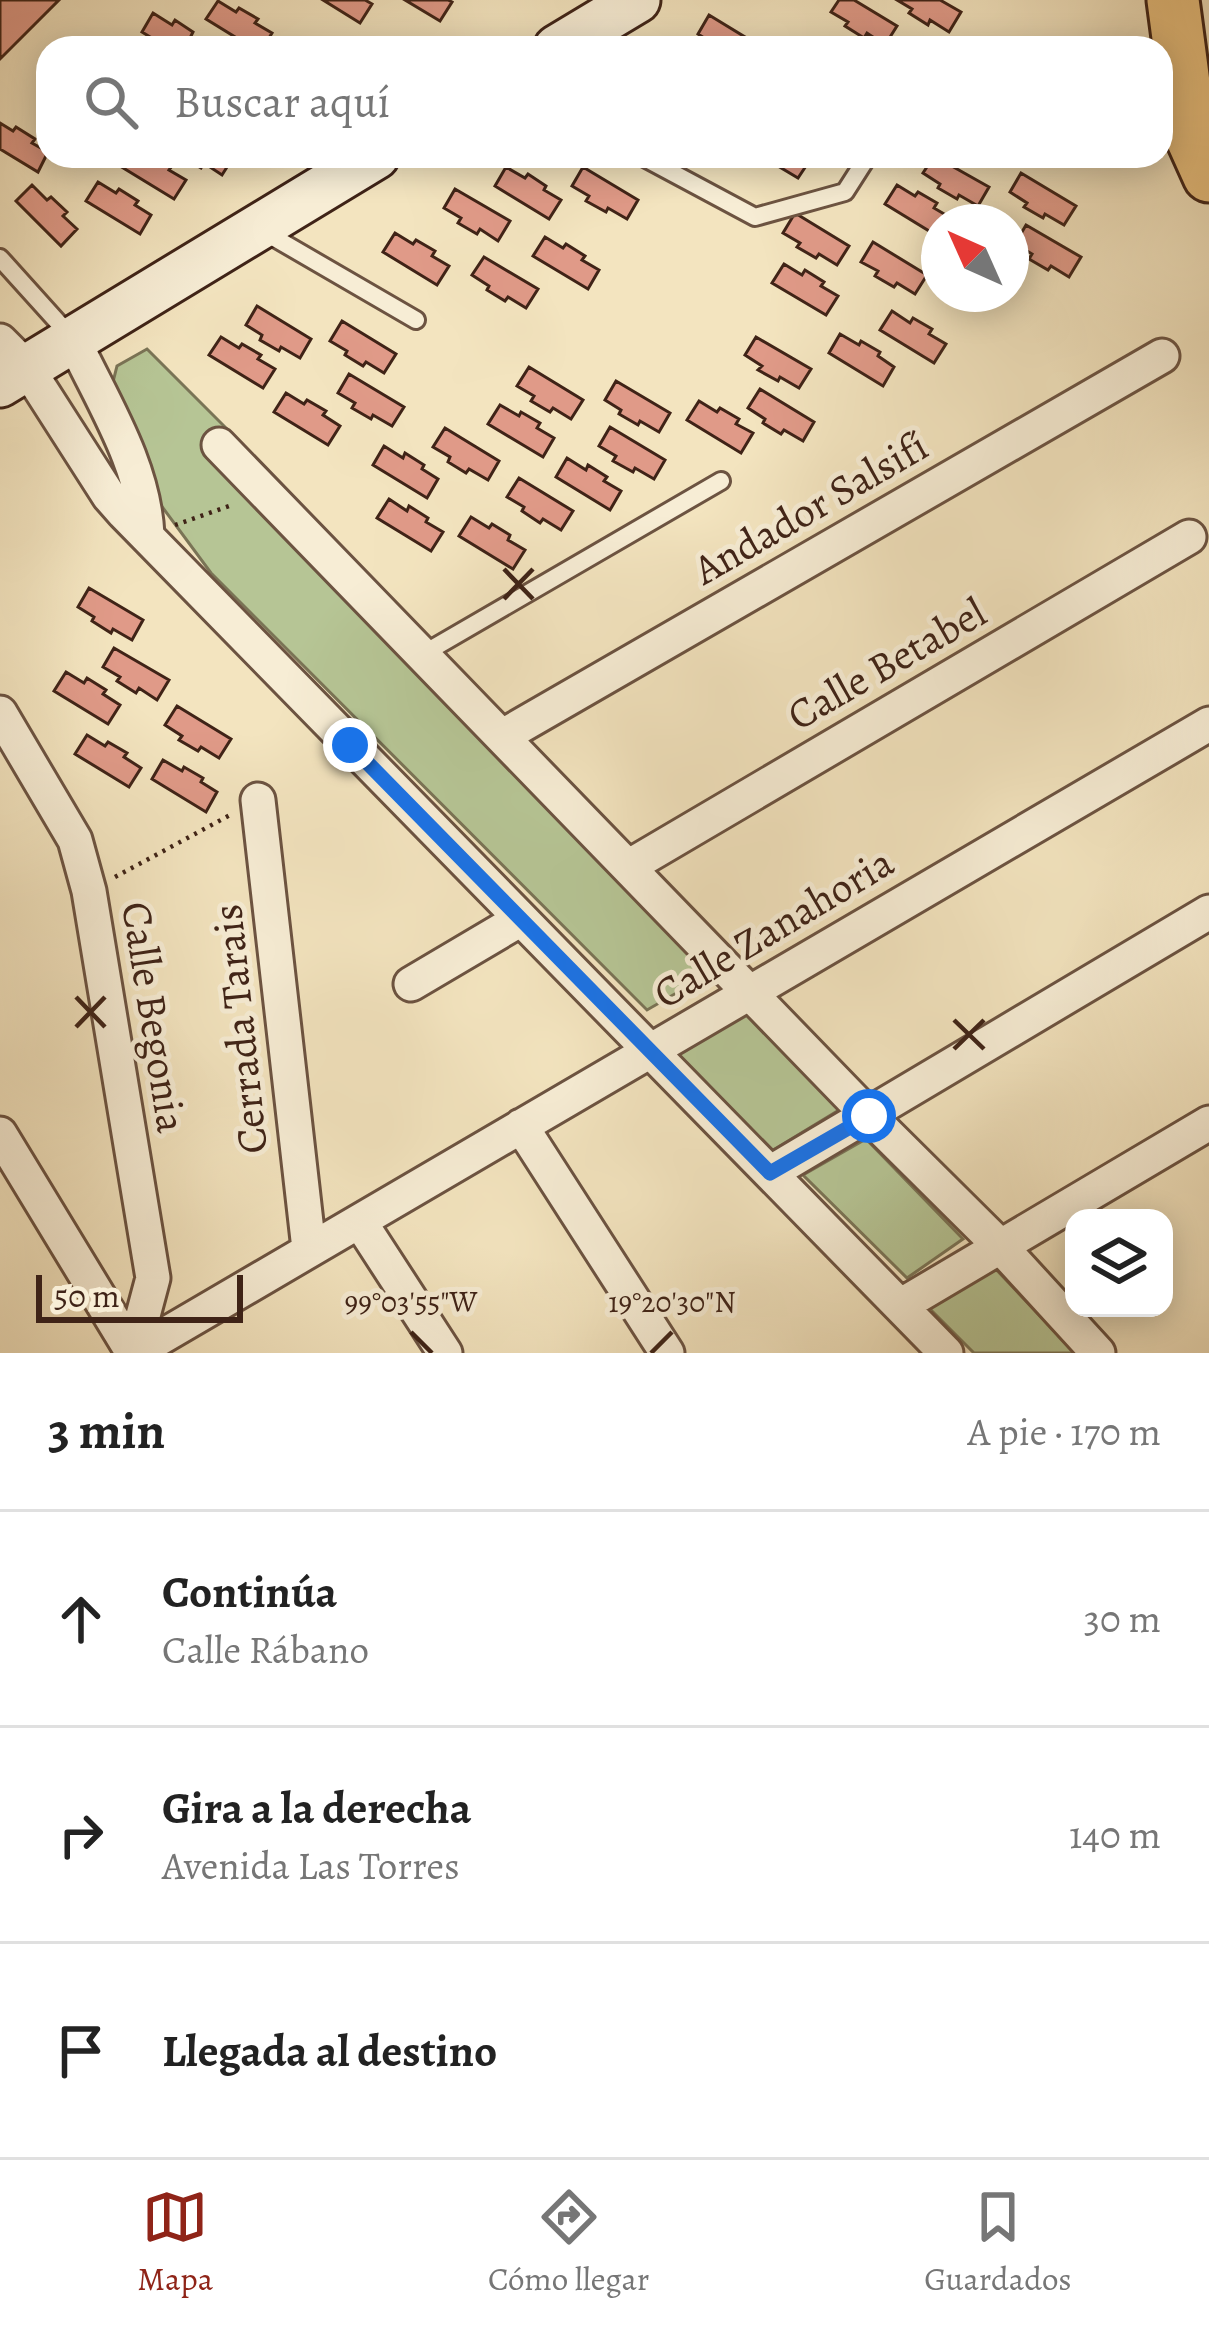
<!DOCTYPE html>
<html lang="es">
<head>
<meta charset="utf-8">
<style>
  body { margin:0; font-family:Alegreya,serif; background:#f2f2f2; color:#222 }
  .controls { position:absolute; right:36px; bottom:36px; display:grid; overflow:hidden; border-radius:24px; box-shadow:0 6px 30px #0003 }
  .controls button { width:108px; height:108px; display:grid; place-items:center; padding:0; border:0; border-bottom:3px solid #e0e0e0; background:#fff; color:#222; font:60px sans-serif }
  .compass { position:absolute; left:921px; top:204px; width:108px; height:108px; border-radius:50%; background:#fff; box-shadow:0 6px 30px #0003; rotate:315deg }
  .scale { position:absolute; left:36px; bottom:30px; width:207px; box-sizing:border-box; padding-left:12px; border:6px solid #3f2317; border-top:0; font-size:33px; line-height:42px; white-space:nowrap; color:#3f2317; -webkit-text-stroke:9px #f7edd5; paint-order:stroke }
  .stop { position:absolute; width:36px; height:36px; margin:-27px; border:9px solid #1a73e8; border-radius:50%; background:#fff }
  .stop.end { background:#1a73e8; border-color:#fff; box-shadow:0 3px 12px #0008 }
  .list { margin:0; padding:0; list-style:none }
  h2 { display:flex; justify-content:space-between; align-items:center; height:156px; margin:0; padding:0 48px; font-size:51px }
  h2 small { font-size:39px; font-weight:400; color:#767676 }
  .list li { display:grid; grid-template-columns:78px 1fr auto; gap:36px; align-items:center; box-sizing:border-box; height:216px; padding:0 48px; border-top:3px solid #e0e0e0 }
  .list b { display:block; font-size:45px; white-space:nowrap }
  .list p { margin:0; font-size:39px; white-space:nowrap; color:#767676 }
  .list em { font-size:39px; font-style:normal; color:#767676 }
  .icon { flex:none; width:66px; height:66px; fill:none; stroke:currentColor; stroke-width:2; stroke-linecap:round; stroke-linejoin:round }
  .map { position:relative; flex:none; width:1209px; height:1353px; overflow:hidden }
  .search { position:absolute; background:#fff; box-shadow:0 6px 30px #0003; left:36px; right:36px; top:36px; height:132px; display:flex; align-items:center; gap:30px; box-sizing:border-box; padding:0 42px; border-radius:36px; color:#767676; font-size:45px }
  .sheet { height:804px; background:#fff }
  nav { display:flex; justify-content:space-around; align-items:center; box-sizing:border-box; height:168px; border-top:3px solid #e0e0e0; background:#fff; font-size:33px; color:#767676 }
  nav a { display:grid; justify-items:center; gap:6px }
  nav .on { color:#8f2418 }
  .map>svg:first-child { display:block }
</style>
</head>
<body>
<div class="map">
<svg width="1209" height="1353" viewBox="0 0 1209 1353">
  <rect width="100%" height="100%" fill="#f3e4bf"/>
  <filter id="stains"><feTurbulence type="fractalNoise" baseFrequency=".00167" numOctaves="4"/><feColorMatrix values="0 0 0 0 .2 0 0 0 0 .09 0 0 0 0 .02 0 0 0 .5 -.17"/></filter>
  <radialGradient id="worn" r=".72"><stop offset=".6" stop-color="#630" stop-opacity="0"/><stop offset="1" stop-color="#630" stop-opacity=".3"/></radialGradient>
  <path fill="#b6c595" stroke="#7a7456" stroke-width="3" d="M147,349L228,430L208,453L713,972L647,1010L211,573L149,489L113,382L117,366Z
    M748,1011L839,1110L770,1152L672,1054Z
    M866,1139L963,1239L907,1278L803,1175Z
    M990,1263L1075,1353H974L926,1305Z"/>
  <path fill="#e09a88" stroke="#3f2317" stroke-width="3" d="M0,0H59L0,59Z
    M323,0H365L372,4L360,23Z
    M405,0H448L452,2L440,21Z
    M839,0H854L897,26L885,45L867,33L864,38L845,26L848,22L831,12Z
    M897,0H940L961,12L949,32L930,20L928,25L909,13L912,9Z
    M218,1L236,12L239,8L258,19L255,23L272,33L263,48H253L206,19Z
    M153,13L172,25L175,20L193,32L191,36L208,46L207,48H168L142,32Z
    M709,15L763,48H713L715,45L698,34Z
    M0,123L13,131L16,127L35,139L32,143L48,152L38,172L0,149Z
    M126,156H146L150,159L156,156L172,166L169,170L186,180L174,199L120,166Z
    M234,156L222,175L204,163L201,168L182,157Z
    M761,156H804L810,160L798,178Z
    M934,156L989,187L978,206L959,195L957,199L938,188L940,184L923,173Z
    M506,167L525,178L528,174L546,186L544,190L561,200L549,219L495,186Z
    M583,167L638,200L627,219L608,208L606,212L586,201L589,196L572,186Z
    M1021,173L1076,206L1064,225L1045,214L1043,218L1024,207L1027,203L1010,192Z
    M98,182L116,193L119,189L138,201L135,205L151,215L140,234L86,201Z
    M32,185L47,200L51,197L67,212L63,216L77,229L61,246L16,201Z
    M897,185L915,196L918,192L937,203L934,208L951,218L949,222H939V237L885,204Z
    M455,189L510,221L498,241L480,229L477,234L458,223L461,218L444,208Z
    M795,213L849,246L837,265L819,254L816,258L797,247L800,243L783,233Z
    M1026,225L1081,257L1069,277L1051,266L1048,270L1029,259L1032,254L1015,244Z
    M395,233L413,244L416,240L435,251L432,256L449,266L437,285L383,252Z
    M545,237L563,248L566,244L585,256L582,260L599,270L588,289L533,256Z
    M873,242L927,275L915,294L897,283L894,287L875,276L878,271L861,262Z
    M484,257L538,289L526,308L508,297L505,301L487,290L489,286L472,275Z
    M784,264L802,275L805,270L824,282L821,286L838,296L826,315L772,283Z
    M257,306L311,339L300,358L281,347L279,351L260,340L262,335L246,325Z
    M892,311L910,323L913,318L932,329L929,334L946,344L934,363L880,330Z
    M342,321L396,354L384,373L366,362L363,366L345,355L347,351L330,341Z
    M840,334L859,345L861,341L880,352L878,356L894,367L883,386L829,353Z
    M221,337L239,348L242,344L261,355L258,359L275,369L263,388L209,355Z
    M756,337L811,369L799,388L780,377L778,381L758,370L762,366L745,355Z
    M529,367L583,400L571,419L553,408L550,412L531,401L534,396L517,386Z
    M349,374L404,407L392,426L373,415L371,419L352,408L355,403L338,393Z
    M616,381L670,413L659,432L640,421L638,425L619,414L621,410L605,400Z
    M760,389L814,422L803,441L784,430L781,434L763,423L765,419L748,408Z
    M286,393L304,404L307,400L326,411L323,415L340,426L328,445L274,412Z
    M699,401L717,412L720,408L739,419L736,424L753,433L741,453L687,420Z
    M500,405L519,416L521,412L540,423L537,428L554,438L543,457L488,424Z
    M610,427L665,460L654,479L635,468L633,472L613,461L616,456L599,446Z
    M445,428L499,461L488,480L469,469L466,473L448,462L450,457L433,447Z
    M384,446L403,458L405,453L424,465L422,469L438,479L427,498L373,465Z
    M567,458L586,470L588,465L607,477L604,481L621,491L610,510L556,477Z
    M519,478L573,511L561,530L543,519L540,523L522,511L524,507L507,497Z
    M389,499L407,511L409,506L428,518L426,522L443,532L431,551L377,518Z
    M471,517L489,528L492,524L510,535L508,540L525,550L513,569L459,536Z
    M89,588L143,620L132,640L113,629L111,633L92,621L94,617L78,607Z
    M114,648L169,680L157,700L139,688L136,693L117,681L120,677L103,667Z
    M66,672L84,683L87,678L106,690L103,694L120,705L108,724L54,691Z
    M177,706L231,739L219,758L201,747L198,751L179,740L182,736L165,725Z
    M87,735L105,746L108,742L127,753L124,757L141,768L129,787L75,754Z
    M163,760L182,771L184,767L203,778L201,782L217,792L206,812L152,779Z"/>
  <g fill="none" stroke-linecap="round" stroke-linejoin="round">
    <defs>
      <path id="lane" d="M641,156L755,217L845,192L868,156
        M261,230L416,320
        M0,258L73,339
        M423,654L721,481"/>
      <path id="street" d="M73,339C102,401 144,465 147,535
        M0,341L27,368L109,496L124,513L946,1353
        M219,445L869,1116L1001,1247L1098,1353
        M0,713L75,840L89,891L153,1278L133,1353
        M503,736L1162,356
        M258,800L309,1249
        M628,867L1189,537
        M411,984L521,919
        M521,1126L667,1353
        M0,1134L133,1353
        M770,1173L1209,912
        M360,1222L445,1353
        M900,1306L1209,1123
        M134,1353L1209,724"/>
      <path id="secondary" d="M557,48L637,0
        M0,384L376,156"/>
      <path id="primary" d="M1173,0L1191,136L1209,176"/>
    </defs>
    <use href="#lane" stroke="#6c5341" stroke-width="22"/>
    <use href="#street" stroke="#6c5341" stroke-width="39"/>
    <use href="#secondary" stroke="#3f2317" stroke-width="51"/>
    <use href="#primary" stroke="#3f2317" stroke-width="57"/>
    <path stroke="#3f2317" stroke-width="4.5" stroke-dasharray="3 6" stroke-linecap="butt" d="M175,525L232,505
      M115,877L232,814"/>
    <use href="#lane" stroke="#f7edd5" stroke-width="16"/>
    <use href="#street" stroke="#f7edd5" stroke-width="33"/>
    <use href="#secondary" stroke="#f7edd5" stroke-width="45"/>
    <use href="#primary" stroke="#eac280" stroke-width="51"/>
  </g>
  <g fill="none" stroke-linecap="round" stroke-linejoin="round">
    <path stroke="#1a73e8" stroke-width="15" d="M350,745L770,1173L869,1116"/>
  </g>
  <path fill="none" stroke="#3f2317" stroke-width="4.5" d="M504,569L533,599M504,599L533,569M76,997L105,1027M954,1020L984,1049M76,1027L105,997M954,1049L984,1020M411,1332L432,1353M651,1353L672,1332"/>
  <g text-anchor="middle" stroke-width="10" stroke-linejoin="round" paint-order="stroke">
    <g font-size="42" fill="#3f2317" stroke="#f7edd5">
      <text transform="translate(810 507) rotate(-30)" y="15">Andador Salsifí</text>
      <text transform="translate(886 663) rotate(-30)" y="15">Calle Betabel</text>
      <text transform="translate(773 927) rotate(-31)" y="15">Calle Zanahoria</text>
      <text transform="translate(155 1017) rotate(81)" y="15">Calle Begonia</text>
      <text transform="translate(239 1029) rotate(-96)" y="15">Cerrada Tarais</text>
    </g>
  </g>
  <g font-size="30" text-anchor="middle" fill="#3f2317" stroke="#f7edd5" stroke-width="10" stroke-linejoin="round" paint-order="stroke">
    <text x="411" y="1312">99°03'55"W</text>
    <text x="672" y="1312">19°20'30"N</text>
  </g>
  <rect width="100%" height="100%" filter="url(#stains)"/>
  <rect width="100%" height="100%" fill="url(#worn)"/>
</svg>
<div class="controls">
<button><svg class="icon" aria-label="layers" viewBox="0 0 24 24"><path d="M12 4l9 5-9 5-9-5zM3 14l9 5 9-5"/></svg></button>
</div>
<svg class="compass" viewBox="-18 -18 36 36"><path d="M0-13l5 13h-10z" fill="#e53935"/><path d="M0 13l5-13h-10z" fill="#767676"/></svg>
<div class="scale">50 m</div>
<div class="stop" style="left:869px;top:1116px"></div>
<div class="stop end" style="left:350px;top:745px"></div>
<div class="search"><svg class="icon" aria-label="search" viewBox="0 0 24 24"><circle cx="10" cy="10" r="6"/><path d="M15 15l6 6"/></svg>Buscar aquí</div>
</div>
<section class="sheet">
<h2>3 min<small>A pie · 170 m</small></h2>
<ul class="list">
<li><svg class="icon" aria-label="ahead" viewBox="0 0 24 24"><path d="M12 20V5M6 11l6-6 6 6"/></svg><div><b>Continúa</b><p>Calle Rábano</p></div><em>30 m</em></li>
<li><svg class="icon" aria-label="right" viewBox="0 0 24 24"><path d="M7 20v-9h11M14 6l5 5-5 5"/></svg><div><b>Gira a la derecha</b><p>Avenida Las Torres</p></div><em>140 m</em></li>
<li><svg class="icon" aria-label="arrive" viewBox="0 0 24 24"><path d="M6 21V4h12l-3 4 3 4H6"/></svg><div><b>Llegada al destino</b></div></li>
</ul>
</section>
<nav>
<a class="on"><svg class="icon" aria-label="map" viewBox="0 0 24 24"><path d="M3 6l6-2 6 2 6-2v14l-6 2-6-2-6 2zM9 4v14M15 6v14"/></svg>Mapa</a>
<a><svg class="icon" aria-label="directions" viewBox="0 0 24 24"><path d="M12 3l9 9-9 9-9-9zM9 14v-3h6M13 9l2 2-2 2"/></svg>Cómo llegar</a>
<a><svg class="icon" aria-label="saved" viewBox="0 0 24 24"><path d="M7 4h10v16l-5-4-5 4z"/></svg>Guardados</a>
</nav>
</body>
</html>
